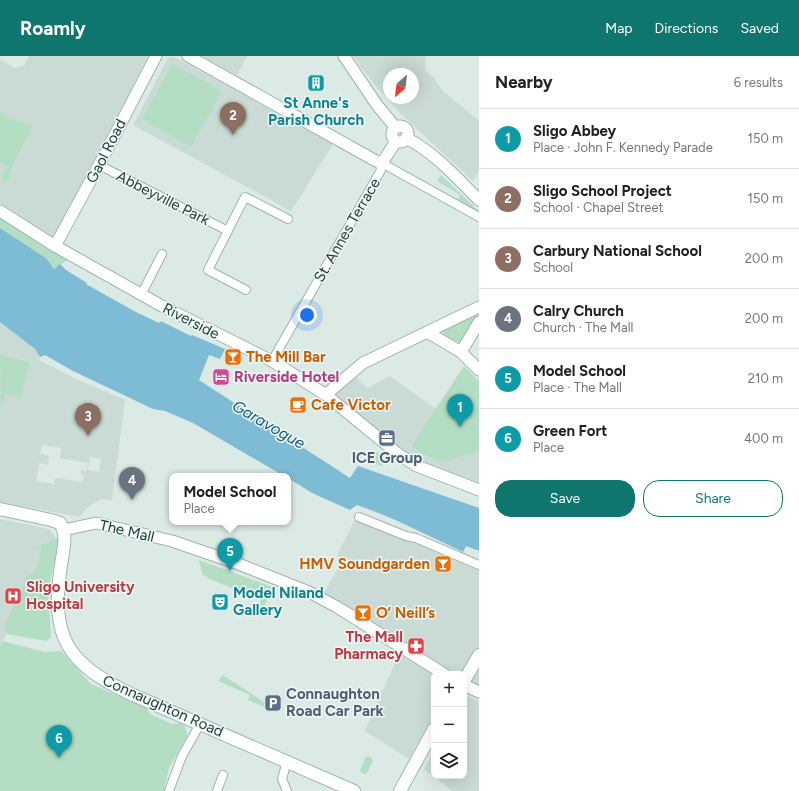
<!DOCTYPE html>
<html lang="en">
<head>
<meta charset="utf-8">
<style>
  body { margin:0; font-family:Figtree,sans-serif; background:#f2f2f2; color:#202124 }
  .controls { position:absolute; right:12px; bottom:12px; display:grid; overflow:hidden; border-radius:8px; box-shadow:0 4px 16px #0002 }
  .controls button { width:36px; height:36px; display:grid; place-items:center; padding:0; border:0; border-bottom:1px solid #e0e0e0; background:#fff; color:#202124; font:20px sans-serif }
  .compass { position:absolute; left:383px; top:12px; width:36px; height:36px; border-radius:50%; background:#fff; box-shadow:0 4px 16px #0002; rotate:208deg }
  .you { position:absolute; left:307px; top:259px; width:14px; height:14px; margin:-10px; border:3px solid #fff; border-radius:50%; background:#1a73e8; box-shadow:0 0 0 6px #1a73e833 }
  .badge { display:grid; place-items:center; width:26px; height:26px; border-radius:50%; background:#0f766e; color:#fff; font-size:13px; font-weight:700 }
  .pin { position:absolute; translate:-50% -33px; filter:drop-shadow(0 1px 2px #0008) }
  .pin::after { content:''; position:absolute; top:21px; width:14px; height:12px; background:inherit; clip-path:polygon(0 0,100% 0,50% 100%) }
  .popup { position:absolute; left:169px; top:417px; width:122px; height:52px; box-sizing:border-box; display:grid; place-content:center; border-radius:8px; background:#fff; filter:drop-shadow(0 1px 3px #0005); font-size:13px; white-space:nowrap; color:#757577 }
  .popup b { font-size:15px; color:#202124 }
  .popup::after { content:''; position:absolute; left:50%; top:100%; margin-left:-8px; border:8px solid transparent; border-top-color:#fff }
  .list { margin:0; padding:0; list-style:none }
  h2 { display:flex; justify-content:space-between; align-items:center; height:52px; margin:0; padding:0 16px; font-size:17px }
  h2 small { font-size:13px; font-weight:400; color:#757577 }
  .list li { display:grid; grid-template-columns:26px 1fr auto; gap:12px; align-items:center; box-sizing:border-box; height:60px; padding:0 16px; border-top:1px solid #e0e0e0 }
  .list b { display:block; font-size:15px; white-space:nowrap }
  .list p { margin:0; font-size:13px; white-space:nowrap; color:#757577 }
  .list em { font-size:13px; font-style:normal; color:#757577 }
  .actions { display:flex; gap:8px; padding:12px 16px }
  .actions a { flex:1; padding:9px 0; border:1px solid #0f766e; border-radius:16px; text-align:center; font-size:14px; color:#0f766e }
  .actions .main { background:#0f766e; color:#fff }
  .icon { flex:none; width:22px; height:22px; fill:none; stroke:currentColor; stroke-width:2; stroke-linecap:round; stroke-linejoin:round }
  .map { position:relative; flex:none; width:479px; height:735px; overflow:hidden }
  header { display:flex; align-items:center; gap:24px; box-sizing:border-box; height:56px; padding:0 20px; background:#0f766e; color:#fff }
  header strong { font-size:19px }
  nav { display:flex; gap:22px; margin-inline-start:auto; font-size:14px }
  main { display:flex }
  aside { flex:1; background:#fff }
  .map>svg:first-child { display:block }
</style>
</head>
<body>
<header>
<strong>Roamly</strong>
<nav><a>Map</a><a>Directions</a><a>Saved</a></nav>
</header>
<main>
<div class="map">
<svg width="479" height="735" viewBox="0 0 479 735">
  <rect width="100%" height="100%" fill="#dceae6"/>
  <path fill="#cadad5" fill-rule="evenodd" d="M29,0H148L54,182L0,147V4L15,12L25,9Z
    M202,0H247L237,19Z
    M353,0H425L426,14L433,21L443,35L479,65V115L473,125L402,59L373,27ZM389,18H413V42H389Z
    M174,1L333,88L291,155L133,69L168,2Z
    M0,266L35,293L40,301L39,304L76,323L125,344L112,444L101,443L89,450L80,461L0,446ZM42,389L61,392L60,402L88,407L87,415L81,414V418L84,419L82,426L55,422L54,428L36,425L39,407L48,409L49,400L40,398ZM90,401L101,403L99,416L88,414Z
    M354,315L359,325L368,332L390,320L436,353L411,390L424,399L432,403L477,396L479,393V426L419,406L406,398L333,338Z
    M357,459L479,514V591L463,618H450L322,540L339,511L338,498Z
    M0,463L49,473L55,481L43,507L0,590Z
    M399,598L434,619V660L409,703L365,675Z
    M479,610V631L469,627Z
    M464,638L479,646V735H453L424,713L434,694V720H464Z"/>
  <path fill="#b3dec4" d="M172,8L222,35L191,91L142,63Z
    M0,56L10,62L33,70L13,107L7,127L1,123L7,110L0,106Z
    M441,119L479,155V157L457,146L460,139L437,125Z
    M0,160L69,203L54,213L46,202L0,172Z
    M475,258L476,260L475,263L463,284L458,286L449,282L440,275Z
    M0,298L30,307L20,342L6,338L1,355Z
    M464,310L479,325V393L477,396L440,406L424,399L411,390Z
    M374,394L384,402V407L382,410L368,406L369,401Z
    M59,481L48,537L51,581L46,585L7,578L4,572C11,554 21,537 27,519L35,517L42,492L28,495Z
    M199,504L275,532L266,546L260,561L258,553L261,544L210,523L202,518Z
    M3,585L45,596L61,595L91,628L147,652L150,658L172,668L180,667L185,670L187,680L169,712L164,735H0V590Z
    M223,619L270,650L269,653L248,644L250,639L218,625Z
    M368,700L372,702L373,705L367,717L363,718L360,715L365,702Z"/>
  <path fill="#7ebcd5" d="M0,172L46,202L54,213L60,208L66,214L87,227L86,228L134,255L159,267L161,265L191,280L192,279L225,293L220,303L209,299L199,324L350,422L358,410L479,452V495L466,490L463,496C428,480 393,461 357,449L350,454L312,437L288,422V420H284L193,367L165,355L153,353L73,315L45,299L40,301L35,293L0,266Z"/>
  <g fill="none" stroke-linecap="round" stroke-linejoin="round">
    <defs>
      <path id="minor" d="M380,106L479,161
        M99,109L228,175
        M246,234L208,214L245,141L288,163
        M141,239L162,198
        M272,305L381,114L380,106
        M359,461L406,480L416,482L479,509
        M287,705L282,723L287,735
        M169,735L182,700L200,668
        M217,735L223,719"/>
      <path id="tertiary" d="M188,0L376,105L380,106L384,104L396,85
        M344,0L377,49L396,72
        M392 78a8 8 0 1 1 16 0a8 8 0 1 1-16 0Z
        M406,82C434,96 457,122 479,144
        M0,155L55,190L162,250L272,305L326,339L398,398L417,410L479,434
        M55,190L99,109L156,0
        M427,276L461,296L479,314
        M461,296L479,266
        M326,339L330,335L363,307L479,251
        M64,474L96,467L172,485L236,507L309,536L337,551L444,618
        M464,629L479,636"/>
      <path id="secondary" d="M0,453L51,464L60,467C68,480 63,494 61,509C50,582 67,608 133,639L354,735
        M464,625L479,599
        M400,735L434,673"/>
    </defs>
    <use href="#minor" stroke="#9fb2ae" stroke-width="10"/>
    <use href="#tertiary" stroke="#9fb2ae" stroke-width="13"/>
    <use href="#secondary" stroke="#9bb7b0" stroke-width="14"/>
    <use href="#minor" stroke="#fff" stroke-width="8"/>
    <use href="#tertiary" stroke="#fff" stroke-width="11"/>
    <use href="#secondary" stroke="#fff" stroke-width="12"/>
  </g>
  <defs>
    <symbol id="building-square" viewBox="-11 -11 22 22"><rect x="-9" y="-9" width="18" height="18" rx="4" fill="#0f9aa8" stroke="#edf7f3"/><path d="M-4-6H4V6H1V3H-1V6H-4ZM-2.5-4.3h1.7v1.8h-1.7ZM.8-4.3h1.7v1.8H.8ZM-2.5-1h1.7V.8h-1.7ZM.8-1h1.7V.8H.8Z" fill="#fff"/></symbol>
    <symbol id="bar-square" viewBox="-11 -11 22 22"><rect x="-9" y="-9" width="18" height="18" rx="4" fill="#e8710a" stroke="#edf7f3"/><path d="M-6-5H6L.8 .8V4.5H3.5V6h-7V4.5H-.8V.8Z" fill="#fff"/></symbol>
    <symbol id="hotel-square" viewBox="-11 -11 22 22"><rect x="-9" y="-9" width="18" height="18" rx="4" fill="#d1479c" stroke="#edf7f3"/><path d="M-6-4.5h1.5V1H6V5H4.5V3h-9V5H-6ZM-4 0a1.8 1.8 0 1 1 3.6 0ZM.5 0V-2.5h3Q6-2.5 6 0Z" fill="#fff"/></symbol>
    <symbol id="cafe-square" viewBox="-11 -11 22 22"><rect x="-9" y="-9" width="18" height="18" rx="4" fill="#e8710a" stroke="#edf7f3"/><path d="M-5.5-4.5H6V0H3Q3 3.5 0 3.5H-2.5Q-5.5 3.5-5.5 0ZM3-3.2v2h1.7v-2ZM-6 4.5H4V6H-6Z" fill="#fff"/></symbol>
    <symbol id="office-square" viewBox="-11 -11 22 22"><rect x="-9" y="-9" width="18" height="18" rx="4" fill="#5c6f8a" stroke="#edf7f3"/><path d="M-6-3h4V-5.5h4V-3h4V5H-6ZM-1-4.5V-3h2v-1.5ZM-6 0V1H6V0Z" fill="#fff"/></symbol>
    <symbol id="hospital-square" viewBox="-11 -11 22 22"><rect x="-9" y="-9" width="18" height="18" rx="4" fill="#e0444e" stroke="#edf7f3"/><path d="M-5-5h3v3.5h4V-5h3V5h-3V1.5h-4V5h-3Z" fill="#fff"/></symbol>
    <symbol id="theatre-square" viewBox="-11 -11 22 22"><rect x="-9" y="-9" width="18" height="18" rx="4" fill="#0f9aa8" stroke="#edf7f3"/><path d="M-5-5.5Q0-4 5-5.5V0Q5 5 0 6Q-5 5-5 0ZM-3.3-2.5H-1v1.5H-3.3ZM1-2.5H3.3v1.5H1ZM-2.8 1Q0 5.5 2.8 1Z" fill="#fff"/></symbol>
    <symbol id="pharmacy-square" viewBox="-11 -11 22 22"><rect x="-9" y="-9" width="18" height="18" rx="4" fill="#e0444e" stroke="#edf7f3"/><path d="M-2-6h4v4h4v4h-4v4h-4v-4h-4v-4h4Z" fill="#fff"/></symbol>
    <symbol id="parking-square" viewBox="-11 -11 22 22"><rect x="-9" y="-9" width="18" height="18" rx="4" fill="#5c6f8a" stroke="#edf7f3"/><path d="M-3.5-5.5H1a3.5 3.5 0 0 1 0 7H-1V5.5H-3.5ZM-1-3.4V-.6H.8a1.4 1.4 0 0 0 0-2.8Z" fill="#fff"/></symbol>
  </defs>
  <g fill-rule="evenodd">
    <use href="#building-square" x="306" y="17" width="20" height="20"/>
    <use href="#bar-square" x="223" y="291" width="20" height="20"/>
    <use href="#hotel-square" x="211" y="311" width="20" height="20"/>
    <use href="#cafe-square" x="288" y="339" width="20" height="20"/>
    <use href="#office-square" x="377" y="372" width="20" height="20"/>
    <use href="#bar-square" x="433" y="498" width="20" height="20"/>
    <use href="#hospital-square" x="3" y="530" width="20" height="20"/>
    <use href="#theatre-square" x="210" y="536" width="20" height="20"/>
    <use href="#bar-square" x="353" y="547" width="20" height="20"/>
    <use href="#pharmacy-square" x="406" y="580" width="20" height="20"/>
    <use href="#parking-square" x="263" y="637" width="20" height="20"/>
  </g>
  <g text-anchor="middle" stroke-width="3" stroke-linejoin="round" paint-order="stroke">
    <g font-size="15" font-weight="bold" fill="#0d838f" stroke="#edf7f3">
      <text x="316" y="52">St Anne's<tspan x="316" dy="17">Parish Church</tspan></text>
      <text x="233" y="542" text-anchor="start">Model Niland<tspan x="233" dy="17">Gallery</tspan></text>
    </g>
    <g font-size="15" fill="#1d3a36" stroke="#edf7f3">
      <text transform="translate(106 95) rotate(-63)" y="5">Gaol Road</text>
      <text transform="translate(163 142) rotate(27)" y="5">Abbeyville Park</text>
      <text transform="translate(347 174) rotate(-60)" y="5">St. Annes Terrace</text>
      <text transform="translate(191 265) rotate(27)" y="5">Riverside</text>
      <text transform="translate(127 475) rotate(13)" y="5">The Mall</text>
      <text transform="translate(163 650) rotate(24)" y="5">Connaughton Road</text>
    </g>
    <g font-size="15" font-weight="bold" fill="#c56008" stroke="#edf7f3" text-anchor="start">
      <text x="246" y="306">The Mill Bar</text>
      <text x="311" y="354">Cafe Victor</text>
      <text x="430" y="513" text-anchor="end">HMV Soundgarden</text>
      <text x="376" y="562">O’ Neill’s</text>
    </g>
    <g font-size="15" font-weight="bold" fill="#b23c85" stroke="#edf7f3" text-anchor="start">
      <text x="234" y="326">Riverside Hotel</text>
    </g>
    <g font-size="15" font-weight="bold" fill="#4e5e75" stroke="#edf7f3">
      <text x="387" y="407">ICE Group</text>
      <text x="286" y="643" text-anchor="start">Connaughton<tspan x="286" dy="17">Road Car Park</tspan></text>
    </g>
    <g font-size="15" font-weight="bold" fill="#be3a42" stroke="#edf7f3" text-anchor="start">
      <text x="26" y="536">Sligo University<tspan x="26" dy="17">Hospital</tspan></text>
      <text x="403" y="586" text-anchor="end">The Mall<tspan x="403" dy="17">Pharmacy</tspan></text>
    </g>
    <g font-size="16" font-style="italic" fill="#135b7a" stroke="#edf7f3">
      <text transform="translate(269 368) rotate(30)" y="6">Garavogue</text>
    </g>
  </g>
</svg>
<div class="controls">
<button>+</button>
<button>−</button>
<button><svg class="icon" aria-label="layers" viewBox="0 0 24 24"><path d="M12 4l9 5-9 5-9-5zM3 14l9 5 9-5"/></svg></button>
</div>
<svg class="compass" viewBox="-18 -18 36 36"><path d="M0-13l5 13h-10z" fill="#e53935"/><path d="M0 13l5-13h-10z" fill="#757577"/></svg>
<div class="you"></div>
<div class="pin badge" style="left:460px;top:371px;background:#0f9aa8">1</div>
<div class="pin badge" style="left:233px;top:79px;background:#8d6e63">2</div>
<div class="pin badge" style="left:88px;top:380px;background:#8d6e63">3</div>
<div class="pin badge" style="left:132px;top:444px;background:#6b7280">4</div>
<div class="pin badge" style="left:230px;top:515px;background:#0f9aa8">5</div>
<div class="popup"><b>Model School</b>Place</div>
<div class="pin badge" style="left:59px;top:702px;background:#0f9aa8">6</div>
</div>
<aside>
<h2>Nearby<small>6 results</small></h2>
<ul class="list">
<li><span class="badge" style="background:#0f9aa8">1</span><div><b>Sligo Abbey</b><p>Place · John F. Kennedy Parade</p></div><em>150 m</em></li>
<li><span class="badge" style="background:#8d6e63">2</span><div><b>Sligo School Project</b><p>School · Chapel Street</p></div><em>150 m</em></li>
<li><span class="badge" style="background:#8d6e63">3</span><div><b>Carbury National School</b><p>School</p></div><em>200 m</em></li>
<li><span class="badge" style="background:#6b7280">4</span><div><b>Calry Church</b><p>Church · The Mall</p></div><em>200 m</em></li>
<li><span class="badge" style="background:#0f9aa8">5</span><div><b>Model School</b><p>Place · The Mall</p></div><em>210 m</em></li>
<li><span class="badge" style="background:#0f9aa8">6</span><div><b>Green Fort</b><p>Place</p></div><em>400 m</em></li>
</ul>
<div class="actions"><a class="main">Save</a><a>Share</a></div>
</aside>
</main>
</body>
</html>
